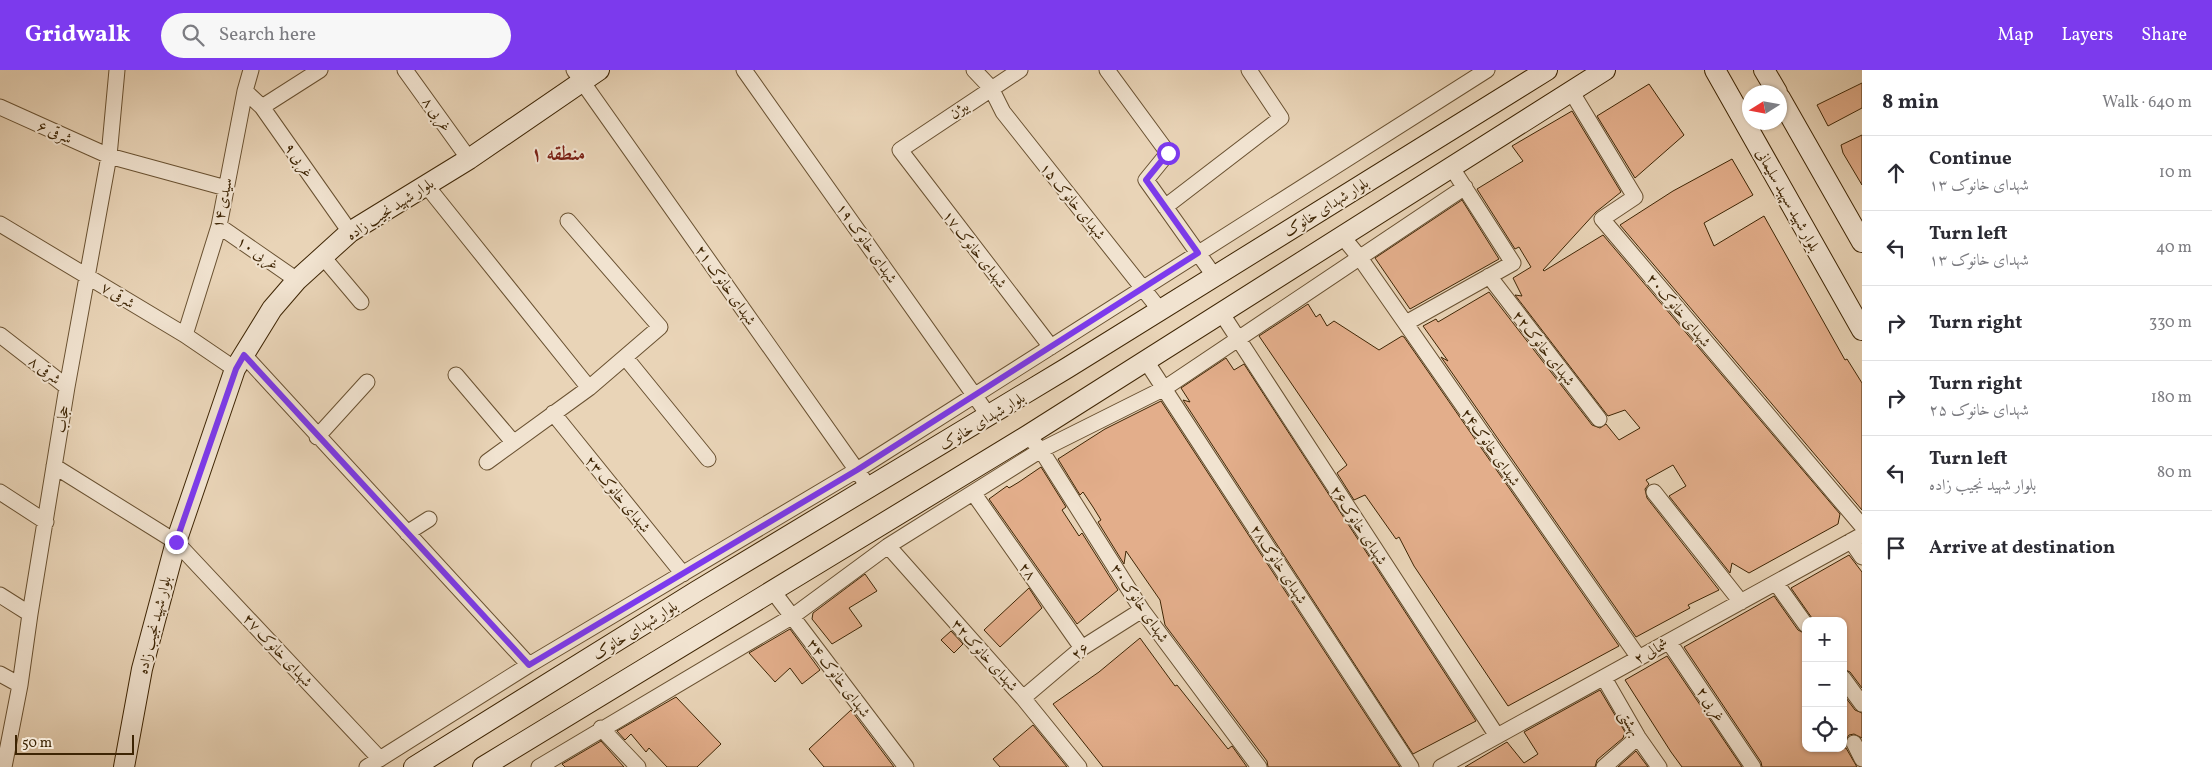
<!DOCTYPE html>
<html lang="en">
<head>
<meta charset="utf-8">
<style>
  body { margin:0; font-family:Vollkorn,Amiri,serif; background:#f7f7f7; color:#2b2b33 }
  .controls { position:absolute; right:15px; bottom:15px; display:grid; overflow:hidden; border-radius:10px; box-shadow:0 1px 4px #0004 }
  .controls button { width:45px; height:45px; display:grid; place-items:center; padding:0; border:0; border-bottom:1px solid #e1e1e2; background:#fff; color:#2b2b33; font:25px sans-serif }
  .compass { position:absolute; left:1742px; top:15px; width:45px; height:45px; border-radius:50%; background:#fff; box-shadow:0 1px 4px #0004; rotate:259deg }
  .scale { position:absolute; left:15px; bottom:12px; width:119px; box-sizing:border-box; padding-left:5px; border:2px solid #3e2504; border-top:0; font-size:14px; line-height:18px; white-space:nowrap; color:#3e2504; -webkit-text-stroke:4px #f1e3d0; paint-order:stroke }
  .stop { position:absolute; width:15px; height:15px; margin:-11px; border:4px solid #7c3aed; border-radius:50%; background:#fff }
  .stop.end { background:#7c3aed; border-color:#fff; box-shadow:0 1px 5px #0008 }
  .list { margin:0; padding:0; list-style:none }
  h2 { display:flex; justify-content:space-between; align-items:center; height:65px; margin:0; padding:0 20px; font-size:21px }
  h2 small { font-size:16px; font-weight:400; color:#7c7c81 }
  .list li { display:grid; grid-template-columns:32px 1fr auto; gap:15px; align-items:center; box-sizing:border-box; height:75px; padding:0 20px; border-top:1px solid #e1e1e2 }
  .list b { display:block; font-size:19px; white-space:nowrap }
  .list p { margin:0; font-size:16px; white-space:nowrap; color:#7c7c81 }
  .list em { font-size:16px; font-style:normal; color:#7c7c81 }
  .icon { flex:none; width:28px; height:28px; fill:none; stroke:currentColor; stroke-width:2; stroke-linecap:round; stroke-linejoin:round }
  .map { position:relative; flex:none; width:1862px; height:697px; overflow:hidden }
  header { display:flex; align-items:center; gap:30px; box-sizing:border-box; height:70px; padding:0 25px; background:#7c3aed; color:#fff }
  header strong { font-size:24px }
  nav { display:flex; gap:28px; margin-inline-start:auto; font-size:18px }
  .search { width:350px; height:45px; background:#f7f7f7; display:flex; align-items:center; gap:12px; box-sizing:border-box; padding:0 18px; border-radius:28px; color:#7c7c81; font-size:19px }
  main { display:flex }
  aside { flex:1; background:#fff }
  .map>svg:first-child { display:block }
</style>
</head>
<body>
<header>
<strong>Gridwalk</strong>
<div class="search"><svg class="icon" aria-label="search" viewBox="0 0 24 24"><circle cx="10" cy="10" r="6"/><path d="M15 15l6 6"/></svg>Search here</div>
<nav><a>Map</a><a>Layers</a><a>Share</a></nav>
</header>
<main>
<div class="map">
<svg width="1862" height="697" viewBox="0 0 1862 697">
  <rect width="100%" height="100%" fill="#e9d4b7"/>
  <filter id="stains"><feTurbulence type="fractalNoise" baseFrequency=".004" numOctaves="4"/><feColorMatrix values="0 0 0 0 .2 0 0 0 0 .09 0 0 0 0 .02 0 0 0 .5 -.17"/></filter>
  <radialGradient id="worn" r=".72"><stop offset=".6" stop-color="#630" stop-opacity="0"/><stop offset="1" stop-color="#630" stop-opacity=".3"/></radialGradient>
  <path fill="#e3ae8b" stroke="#3e2504" d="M1862,13V38L1828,56L1817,35Z
    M1649,14L1684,65L1635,108L1597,46Z
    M1572,41L1621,122L1596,142L1543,200L1544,201L1603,165L1840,444L1838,454L1749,503L1732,493L1730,503L1669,426L1686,416L1673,395L1646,410L1649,414L1645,419L1647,428L1719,520L1688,535L1690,538L1636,567L1441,287L1448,291L1423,256L1436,249L1438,252L1489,222L1592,355L1600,358L1606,354L1619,370L1640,358L1625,340L1608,346L1515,225L1522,226L1513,208L1531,197L1519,177L1515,179L1477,119L1523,91L1512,76Z
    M1862,65V115L1843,83L1841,75Z
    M1732,89L1753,125L1704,153L1714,176L1764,146L1845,290L1847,289L1862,313V440L1620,155L1673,121Z
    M1462,130L1499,189L1410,239L1375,188Z
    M1308,234L1316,247L1320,244L1327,256L1334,251L1379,280L1402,266L1404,267L1619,576L1508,636L1414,496L1399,467L1396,469L1365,425L1354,430L1337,403L1347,395L1259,266Z
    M1226,288L1234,300L1244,294L1476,651L1413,684L1183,330L1190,332L1181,318Z
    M1161,331L1400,697H1268L1267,691L1165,555L1160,530L1126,481L1124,494L1098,452L1101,450L1093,437L1083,422L1080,425L1058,389L1105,359Z
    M1041,397L1066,437L1062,440L1079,466L1082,463L1118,520L1077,554L989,429L1007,416L1009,418L1019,412Z
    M1849,485L1862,502V618L1850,602L1843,599V551H1814L1791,518Z
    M865,504L877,521L849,538L862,556L832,574L812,549L813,543Z
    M1029,518L1042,538L1000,577L984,560Z
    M1774,526L1798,560L1806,564V678H1846L1857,697H1762L1761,692L1684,577Z
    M790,559L820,600L802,614L790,598L775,612L749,583Z
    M951,561L963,574L954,583L941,570Z
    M1140,568L1175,616L1177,615L1228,679L1232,676L1247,697H1103L1053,634L1099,602Z
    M1667,586L1742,697H1682L1671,682L1625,610Z
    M1600,620L1625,662L1623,668L1597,690L1595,697H1465L1507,672L1524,693L1538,684L1524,662Z
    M1843,624L1855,640L1862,643V668L1854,664L1849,665L1845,671L1843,670Z
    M676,627L721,674L697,697H667L649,678L646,682L631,664L625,670L617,661Z
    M851,640L894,697H824L809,679Z
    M1033,655L1067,697H1000L993,689Z
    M601,671L624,697H565L562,694Z
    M1636,681L1648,697H1618Z"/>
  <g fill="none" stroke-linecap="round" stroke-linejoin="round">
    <defs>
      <path id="street" d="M405,0L469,89
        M574,0L870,419
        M744,0L989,346
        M974,0L991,18L1003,42L1160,240
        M1020,0L900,80L1051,277
        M1107,0L1168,83L1146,110L1215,207
        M245,21L262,37L350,162
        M1571,21L1635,127L1602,149L1862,456
        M0,37L109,86L226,118
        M262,37L320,0
        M426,115L589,318
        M1165,137L1281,48L1249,0
        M0,154L185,265L235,299
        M219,156L297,210
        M1342,166L1360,188L1639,588
        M323,187L361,232
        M1489,206L1599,349
        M1222,244L1497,666
        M1406,253L1513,193L1452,98
        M0,265L67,317
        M185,265L219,156L245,21L251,0
        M244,285L529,595
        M625,287L708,389
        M1146,291L1411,697
        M456,305L513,372
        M553,343L683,504
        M317,367L367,312
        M1035,374L1041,380L1142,540L1259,697
        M487,392L589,318L660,257L568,151
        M54,396L176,472L380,689
        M0,422L46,452
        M1654,422L1741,532
        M974,424L1082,578
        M407,463L429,449
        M1851,471L1862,487
        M888,476L1023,628L1079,697
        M1776,513L1806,555
        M772,520L906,697
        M0,525L30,544
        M1669,572L1753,697
        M0,604L20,615
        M1604,608L1638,667L1659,697
        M1843,608L1862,634
        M1023,628L1082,578L1142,540
        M601,658L638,697
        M1854,673L1862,689
        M4,697L20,615L30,544L67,317L109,86L117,0
        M367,697L529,595L857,400L1487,0
        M539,697L793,546L888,476L1041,380L1165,318L1465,117
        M1441,697L1862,465
        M1604,697L1638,667"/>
      <path id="secondary" d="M1715,0L1862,260
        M1764,0L1777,22
        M1780,28L1862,172
        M124,697L142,599L176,472L235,299L272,239L297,210L350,162L469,89L599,0
        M414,697L697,521L1067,298L1547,0
        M483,697L1027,366L1605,0"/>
    </defs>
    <use href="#street" stroke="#695131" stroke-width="17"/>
    <use href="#secondary" stroke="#3e2504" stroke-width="22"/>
    <use href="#street" stroke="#f1e3d0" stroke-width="15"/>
    <use href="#secondary" stroke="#f1e3d0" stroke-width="20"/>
  </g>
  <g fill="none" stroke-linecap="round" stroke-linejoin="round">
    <path stroke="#7c3aed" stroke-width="6" d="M176,472L236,299L244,285L529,595L857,400L1198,183L1146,110L1168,83"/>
  </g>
  <g text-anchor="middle" stroke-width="4" stroke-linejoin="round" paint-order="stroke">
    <g font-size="15" fill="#3e2504" stroke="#f1e3d0">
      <text transform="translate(959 40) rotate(-34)" y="5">بیژن</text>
      <text transform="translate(437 44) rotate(54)" y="5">غربی ۸</text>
      <text transform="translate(55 62) rotate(24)" y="5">شرقی ۶</text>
      <text transform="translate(299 90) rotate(55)" y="5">غربی ۹</text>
      <text transform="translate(1788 130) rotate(61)" y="5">بلوار شهید سپهبد سلیمانی</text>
      <text transform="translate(1073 131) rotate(51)" y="5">شهدای خانوک ۱۵</text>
      <text transform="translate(222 133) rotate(-78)" y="5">سیدی ۱۴</text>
      <text transform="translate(1326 137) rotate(-32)" y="5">بلوار شهدای خانوک</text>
      <text transform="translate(390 139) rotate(-33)" y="5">بلوار شهید نجیب زاده</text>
      <text transform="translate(867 173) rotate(55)" y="5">شهدای خانوک ۱۹</text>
      <text transform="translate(975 179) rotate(52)" y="5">شهدای خانوک ۱۷</text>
      <text transform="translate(258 183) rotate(35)" y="5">غربی ۱۰</text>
      <text transform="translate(726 215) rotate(55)" y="5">شهدای خانوک ۲۱</text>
      <text transform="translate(118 225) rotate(31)" y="5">شرقی ۷</text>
      <text transform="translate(1679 240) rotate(50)" y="5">شهدای خانوک۲۰</text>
      <text transform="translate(1544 278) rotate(52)" y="5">شهدای خانوک۲۲</text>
      <text transform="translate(45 300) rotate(38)" y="5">شرقی ۸</text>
      <text transform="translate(62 349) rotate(-81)" y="5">حجاب</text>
      <text transform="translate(982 351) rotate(-31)" y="5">بلوار شهدای خانوک</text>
      <text transform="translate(1491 377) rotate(55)" y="5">شهدای خانوک۲۴</text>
      <text transform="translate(618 424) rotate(51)" y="5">شهدای خانوک ۲۳</text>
      <text transform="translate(1359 455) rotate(57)" y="5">شهدای خانوک۲۶</text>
      <text transform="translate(1279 494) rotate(57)" y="5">شهدای خانوک۲۸</text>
      <text transform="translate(1028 501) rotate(55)" y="5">۲۸</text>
      <text transform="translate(1140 533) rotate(56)" y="5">شهدای خانوک۳۰</text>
      <text transform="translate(154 555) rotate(-76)" y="5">بلوار شهید نجیب زاده</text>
      <text transform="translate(635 560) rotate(-32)" y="5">بلوار شهدای خانوک</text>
      <text transform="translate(278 580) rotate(47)" y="5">شهدای خانوک ۲۷</text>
      <text transform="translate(1080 581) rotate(-37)" y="5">۲۶</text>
      <text transform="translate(1651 581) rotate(-29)" y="5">شمالی ۲</text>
      <text transform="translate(985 585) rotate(48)" y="5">شهدای خانوک۳۲</text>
      <text transform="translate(839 608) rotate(53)" y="5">۳۴ شهدای خانوک</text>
      <text transform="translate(1711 634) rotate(56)" y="5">۲ غربی</text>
      <text transform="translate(1630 653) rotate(60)" y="5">بهشتی</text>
    </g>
    <g font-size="20" font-weight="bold" fill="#7a1f14" stroke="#f1e3d0">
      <text x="558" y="90">منطقه ۱</text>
    </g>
  </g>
  <rect width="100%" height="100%" filter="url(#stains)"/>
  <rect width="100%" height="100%" fill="url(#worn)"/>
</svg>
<div class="controls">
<button>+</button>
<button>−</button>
<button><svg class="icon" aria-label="locate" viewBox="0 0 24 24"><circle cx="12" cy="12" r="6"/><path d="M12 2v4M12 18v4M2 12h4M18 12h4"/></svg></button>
</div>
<svg class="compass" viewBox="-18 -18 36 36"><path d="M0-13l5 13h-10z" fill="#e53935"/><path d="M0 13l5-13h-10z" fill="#7c7c81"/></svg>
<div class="scale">50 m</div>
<div class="stop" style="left:1168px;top:83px"></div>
<div class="stop end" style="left:176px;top:472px"></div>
</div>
<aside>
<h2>8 min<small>Walk · 640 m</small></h2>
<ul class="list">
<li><svg class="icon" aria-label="ahead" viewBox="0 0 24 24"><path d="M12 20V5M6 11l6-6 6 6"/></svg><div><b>Continue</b><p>شهدای خانوک ۱۳</p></div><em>10 m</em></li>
<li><svg class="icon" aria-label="left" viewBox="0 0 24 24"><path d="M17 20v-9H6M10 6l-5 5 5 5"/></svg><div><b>Turn left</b><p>شهدای خانوک ۱۳</p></div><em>40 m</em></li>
<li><svg class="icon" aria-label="right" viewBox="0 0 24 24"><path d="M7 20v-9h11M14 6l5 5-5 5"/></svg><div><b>Turn right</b></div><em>330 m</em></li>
<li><svg class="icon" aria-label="right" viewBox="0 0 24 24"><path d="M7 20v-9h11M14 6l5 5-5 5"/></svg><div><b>Turn right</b><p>شهدای خانوک ۲۵</p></div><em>180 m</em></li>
<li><svg class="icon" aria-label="left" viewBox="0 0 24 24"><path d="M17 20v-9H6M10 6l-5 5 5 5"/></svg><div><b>Turn left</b><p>بلوار شهید نجیب زاده</p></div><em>80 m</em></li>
<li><svg class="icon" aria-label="arrive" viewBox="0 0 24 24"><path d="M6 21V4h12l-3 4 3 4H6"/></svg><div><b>Arrive at destination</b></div></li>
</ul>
</aside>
</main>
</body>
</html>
